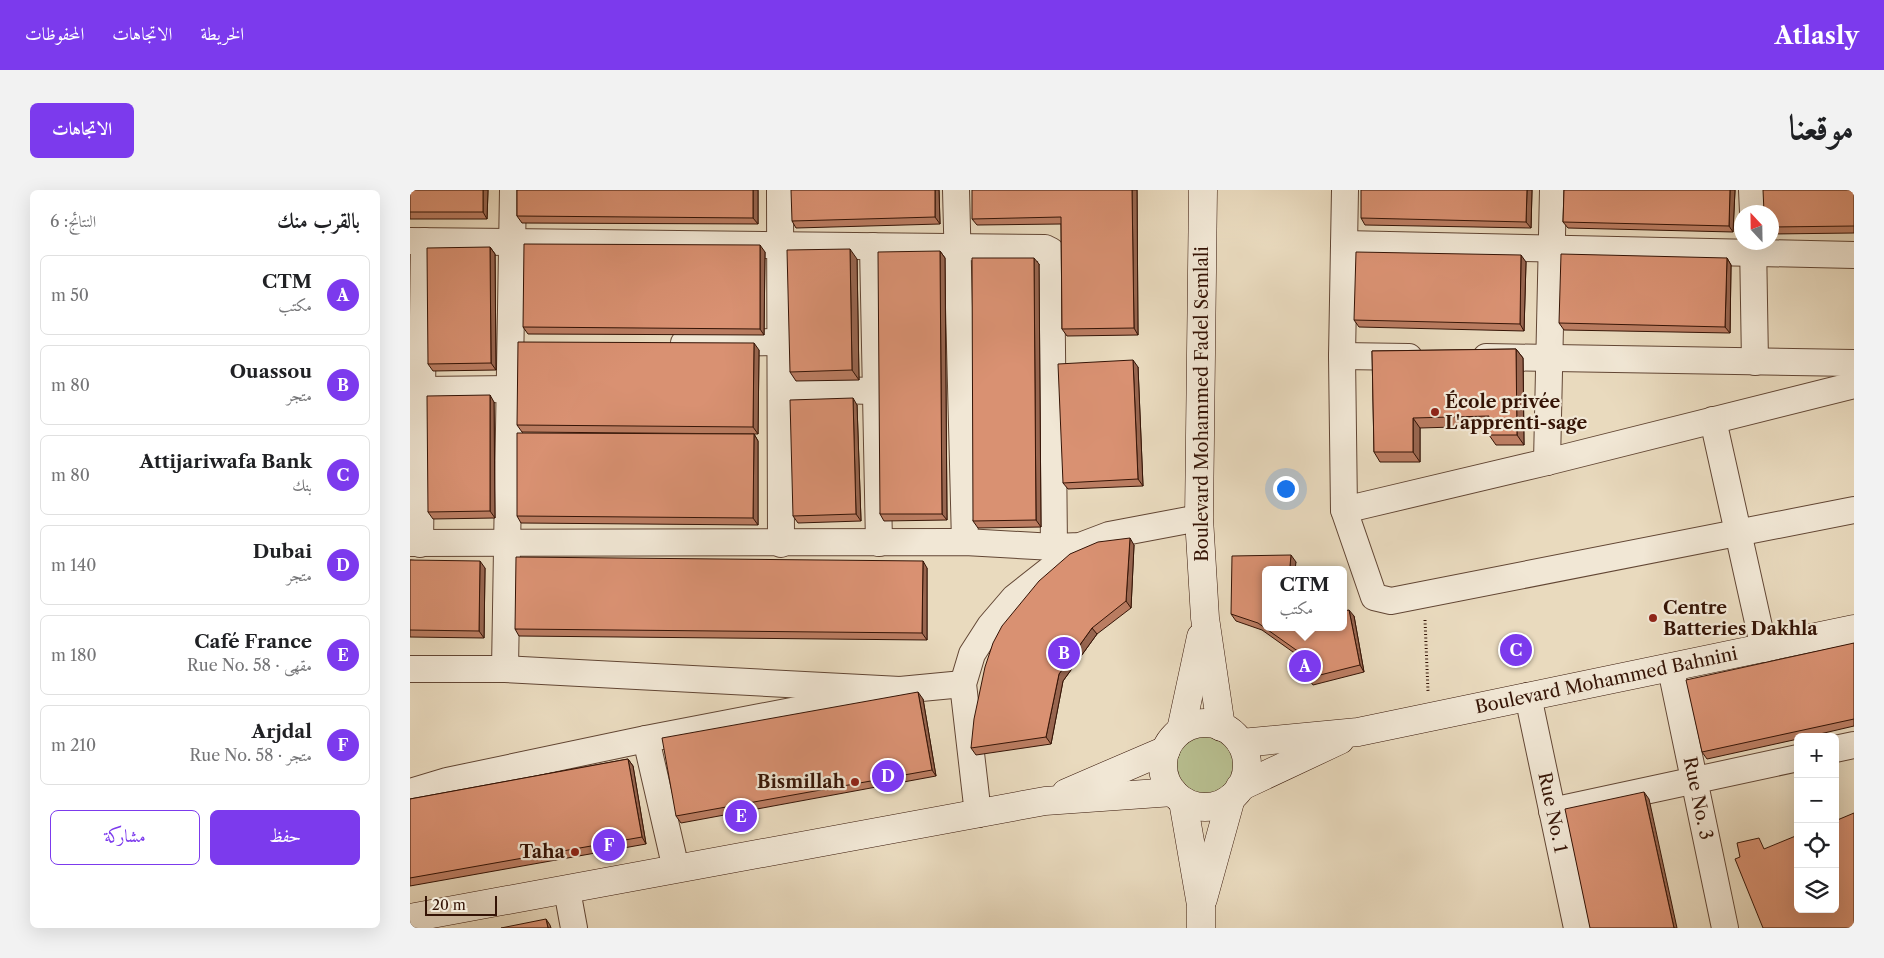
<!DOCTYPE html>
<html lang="ar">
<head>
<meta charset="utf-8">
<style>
  body { margin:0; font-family:"Libre Caslon Text",Amiri,serif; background:#f2f2f2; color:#202124; direction:rtl }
  .controls { position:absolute; right:15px; bottom:15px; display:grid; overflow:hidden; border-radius:8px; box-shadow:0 5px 20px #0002 }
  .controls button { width:45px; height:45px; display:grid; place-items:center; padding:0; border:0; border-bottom:1px solid #e0e0e0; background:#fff; color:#202124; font:25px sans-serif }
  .compass { position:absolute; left:1324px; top:15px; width:45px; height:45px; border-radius:50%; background:#fff; box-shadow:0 5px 20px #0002; rotate:338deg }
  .scale { position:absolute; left:15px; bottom:12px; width:72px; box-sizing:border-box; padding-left:5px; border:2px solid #351406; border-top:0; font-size:14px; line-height:18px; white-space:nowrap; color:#351406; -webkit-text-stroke:4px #f1e7d5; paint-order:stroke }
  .you { position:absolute; left:875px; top:298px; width:18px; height:18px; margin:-12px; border:4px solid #fff; border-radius:50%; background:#1a73e8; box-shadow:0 0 0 8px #1a73e833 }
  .badge { display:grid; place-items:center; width:32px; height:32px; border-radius:50%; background:#7c3aed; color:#fff; font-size:16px; font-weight:700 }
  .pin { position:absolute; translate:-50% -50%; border:2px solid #fff; box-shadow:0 1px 5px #0006 }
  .popup { position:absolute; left:852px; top:376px; width:85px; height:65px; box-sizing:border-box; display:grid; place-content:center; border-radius:8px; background:#fff; filter:drop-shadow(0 1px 4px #0005); font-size:16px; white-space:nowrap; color:#757577 }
  .popup b { font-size:19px; color:#202124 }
  .popup::after { content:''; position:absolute; left:50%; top:100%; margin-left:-10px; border:10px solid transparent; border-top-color:#fff }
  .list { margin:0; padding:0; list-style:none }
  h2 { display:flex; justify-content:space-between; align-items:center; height:65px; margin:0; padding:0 20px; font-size:21px }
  h2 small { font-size:16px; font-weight:400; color:#757577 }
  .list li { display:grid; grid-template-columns:32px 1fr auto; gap:15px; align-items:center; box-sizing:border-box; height:80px; margin:0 10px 10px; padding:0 10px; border:1px solid #e0e0e0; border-radius:8px }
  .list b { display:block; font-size:19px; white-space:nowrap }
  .list p { margin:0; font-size:16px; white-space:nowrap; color:#757577 }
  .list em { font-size:16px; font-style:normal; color:#757577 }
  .actions { display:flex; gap:10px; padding:15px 20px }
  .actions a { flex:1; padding:11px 0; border:1px solid #7c3aed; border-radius:8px; text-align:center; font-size:18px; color:#7c3aed }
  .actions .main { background:#7c3aed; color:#fff }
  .icon { flex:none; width:28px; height:28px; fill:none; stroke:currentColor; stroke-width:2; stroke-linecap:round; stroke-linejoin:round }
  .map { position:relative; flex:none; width:1444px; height:738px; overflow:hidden; direction:ltr; border-radius:8px }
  header { display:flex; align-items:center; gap:30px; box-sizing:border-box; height:70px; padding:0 25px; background:#7c3aed; color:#fff }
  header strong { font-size:24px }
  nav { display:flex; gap:28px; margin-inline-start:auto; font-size:18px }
  .intro { display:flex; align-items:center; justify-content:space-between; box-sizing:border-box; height:120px; padding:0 30px }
  h1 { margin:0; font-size:35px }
  .button { padding:12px 22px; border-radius:8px; background:#7c3aed; color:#fff; font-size:18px; font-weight:700 }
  main { display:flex; gap:30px; padding:0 30px }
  aside { flex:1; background:#fff; border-radius:8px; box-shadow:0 5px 20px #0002 }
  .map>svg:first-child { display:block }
</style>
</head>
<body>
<header>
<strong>Atlasly</strong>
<nav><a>الخريطة</a><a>الاتجاهات</a><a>المحفوظات</a></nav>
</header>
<div class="intro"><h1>موقعنا</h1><a class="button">الاتجاهات</a></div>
<main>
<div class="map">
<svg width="1444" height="738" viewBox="0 0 1444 738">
  <rect width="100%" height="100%" fill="#e9dabe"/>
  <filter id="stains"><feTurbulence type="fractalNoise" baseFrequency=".004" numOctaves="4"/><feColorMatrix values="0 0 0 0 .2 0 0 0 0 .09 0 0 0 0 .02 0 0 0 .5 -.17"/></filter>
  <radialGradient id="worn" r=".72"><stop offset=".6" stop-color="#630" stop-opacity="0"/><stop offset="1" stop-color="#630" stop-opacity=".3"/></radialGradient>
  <path fill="#b8bf90" stroke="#766a4b" d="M762 576a31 31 0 1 1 62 0a31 31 0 1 1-62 0Z"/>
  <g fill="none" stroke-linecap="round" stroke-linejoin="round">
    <defs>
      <g id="street">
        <path d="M370,0L371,354"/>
        <path d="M546,0L555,352"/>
        <path d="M935,0L932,166L934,320L964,407L981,411L1444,320"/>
        <path d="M1342,0L1343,22"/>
        <path d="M0,51L635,58L641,61L644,357"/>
        <path d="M1343,52L1345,172"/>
        <path d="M934,54L1444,65"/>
        <path d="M463,56L469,353"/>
        <path d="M274,153L371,152"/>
        <path d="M932,166L999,167"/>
        <path d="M1076,167L1444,173"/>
        <path d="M371,199L466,201"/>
        <path d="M13,200L100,199"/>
        <path d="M1303,230L1354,459"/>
        <path d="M1137,272L1143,0"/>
        <path d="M934,320L1137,272L1444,195"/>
        <path d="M0,353L555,352L644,357L670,356L699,345L789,328"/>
        <path d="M10,354L14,51"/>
        <path d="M0,479H95L490,500L553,494"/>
        <path d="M95,479L103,0"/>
        <path id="s1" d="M1261,479L1315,738"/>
        <path id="s2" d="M1118,506L1167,738"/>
        <path d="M236,549L266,679"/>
        <path d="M1425,559L1444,555"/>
        <path d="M0,602L37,591L236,549L449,508"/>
        <path d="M1142,621L1388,568"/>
        <path d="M568,624L553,494L562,464L580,436L604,408L670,356"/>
        <path d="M157,700L164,738"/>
      </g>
      <g id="secondary">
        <path d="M793,0L789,328L795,428L811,537"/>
        <circle cx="795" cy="575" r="42"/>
        <path d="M771,540L791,447"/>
        <path id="s3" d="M831,553L948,542L1444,439"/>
        <path d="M830,597L930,550"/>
        <path d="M656,603L756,560"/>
        <path d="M773,611L791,715V738"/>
        <path d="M793,709L821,608"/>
        <path d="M0,728L635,611L763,602"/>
      </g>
    </defs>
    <use href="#street" stroke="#624634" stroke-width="28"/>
    <use href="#secondary" stroke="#351406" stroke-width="29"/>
    <path stroke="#351406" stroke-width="3" stroke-dasharray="1 2.5" stroke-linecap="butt" d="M1015,430L1018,501"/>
    <use href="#street" stroke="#f1e7d5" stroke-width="26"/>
    <use href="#secondary" stroke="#f1e7d5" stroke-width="28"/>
  </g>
  <path fill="#bb7d62" stroke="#351406" d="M0,0H78L77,29H0Z
    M107,0H348V34L112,33L107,26Z
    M529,0L530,34L386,38L382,31Z
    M727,0L728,145L657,146L652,139L651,34L567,35L562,29Z
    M1122,0L1121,38L955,35L951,28Z
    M1154,0H1325L1323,42L1158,38L1153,32Z
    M1444,0V43L1362,44V22Z
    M80,57L85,64L86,180L23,181L18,174Z
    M530,61L535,68L537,330L474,331L470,324Z
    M355,62L354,145L118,144L113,137Z
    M1317,68L1321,75L1320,143L1154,140L1149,133Z
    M447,69L449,190L386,191L380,182Z
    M1116,72L1114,141L949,137L944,130Z
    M629,74L631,337L568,338L563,331Z
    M1106,159L1113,168L1114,255H1086L1079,245V236L1010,238V272H970L964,262L962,161Z
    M349,160L348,244L112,242L107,235Z
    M728,177L733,296L658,299L653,293Z
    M84,212L85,328L23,329L18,322Z
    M447,215L451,331L388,333L383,326Z
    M344,244L348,251V335L111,333L107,326Z
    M724,355L721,418L687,444L653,491L641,554L566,565L561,558Z
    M0,370L75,378L74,448L0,447Z
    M886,372L856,437L944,426L954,482L903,495L898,488L890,467L852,440L826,431L821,424Z
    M517,378V450L109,446L105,439Z
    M1444,454V536L1397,547H1388V549L1297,569L1292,562Z
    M513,509L526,586L271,633L266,626Z
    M218,569L223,576L236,654L0,696V609Z"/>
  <path fill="#986650" stroke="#351406" d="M73,0H78L77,29L73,22Z
    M343,0H348V34L343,28Z
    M525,0H529L530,34L525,27Z
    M722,0H727L728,145L724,138Z
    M1117,0H1122L1121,38L1116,32Z
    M1320,0H1325L1323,42L1319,36Z
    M350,55L355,62L354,145L350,139Z
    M80,57L85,64L86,180L81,173Z
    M440,59L447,69L449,190L442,180Z
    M530,61L535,68L537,330L532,324Z
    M1111,65L1116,72L1114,141L1110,134Z
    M624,68L629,74L631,337L626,330Z
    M1317,68L1321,75L1320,143L1315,137Z
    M344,153L349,160L348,244L343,237Z
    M1106,159L1113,168L1114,255L1107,245Z
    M723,170L728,177L733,296L728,289Z
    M80,205L84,212L85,328L80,321Z
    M443,208L447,215L451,331L446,324Z
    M1003,228L1010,238V272L1003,262Z
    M344,244L348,251V335L343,328Z
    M720,348L724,355L721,418L716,411Z
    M881,365L886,372L885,380H882L880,376Z
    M70,371L75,378L74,448L69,441Z
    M513,371L517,378V450L512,443Z
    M939,420L944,426L954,482L950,475Z
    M682,438L687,444L653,491L641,554L636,547L649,484Z
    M508,502L513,509L526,586L522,580Z
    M218,569L223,576L236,654L232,647Z
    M1234,602L1239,609L1267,738H1264Z
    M136,729L140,735L141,738H138Z"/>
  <path fill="#d99172" stroke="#351406" d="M0,0H73V22H0Z
    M107,0H343V28L107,26Z
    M381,0H525V27L382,31Z
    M562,0H722L724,138L652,139L651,27L562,29Z
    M951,0H1117L1116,32L951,28Z
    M1154,0H1320L1319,36L1153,32Z
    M1353,0H1444V36L1362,37V22H1354Z
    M114,54L350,55V139L113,137Z
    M80,57L81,173L18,174L17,58Z
    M440,59L442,180L380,182L377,60Z
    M530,61L532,324H470L468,62Z
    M946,62L1111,65L1110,134L944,130Z
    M1151,64L1317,68L1315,137L1149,133Z
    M562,68H624L626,330L563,331Z
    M108,152L344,153L343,237L107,235Z
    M1106,159L1107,245H1079V226L1003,228V262H964L962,161Z
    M723,170L728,289L653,293L648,174Z
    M80,205V321L18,322L17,206Z
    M443,208L446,324L383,326L380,210Z
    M107,243L344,244L343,328L107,326Z
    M720,348L716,411L682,438L649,484L636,547L561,558L564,529L575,477L583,453L592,436L629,391L660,364L688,352Z
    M881,365L880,376L883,380H856V437H934V421L939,420L950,475L898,488L889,462L848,433L821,424L822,366Z
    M106,367L513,371L512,443L105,439Z
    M0,370L70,371L69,441L0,440Z
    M1444,453V529L1292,562L1276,490Z
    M508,502L522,580L266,626L252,548Z
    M218,569L232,647L0,688V609Z
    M1234,602L1264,738H1180L1155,619Z
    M1444,623V738H1353L1325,669L1330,667L1327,653L1349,648L1354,659L1388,645V719H1425V631Z
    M136,729L138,738H91Z"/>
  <g fill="#8f2418" stroke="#f1e7d5" stroke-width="2">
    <circle cx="1025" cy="222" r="5"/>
    <circle cx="1243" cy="428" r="5"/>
    <circle cx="445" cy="592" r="5"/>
    <circle cx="165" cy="662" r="5"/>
  </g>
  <g text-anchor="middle" stroke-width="4.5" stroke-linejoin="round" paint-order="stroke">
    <g font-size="18" font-weight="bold" fill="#351406" stroke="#f1e7d5" text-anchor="start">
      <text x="1035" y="218">École privée<tspan x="1035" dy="21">L'apprenti-sage</tspan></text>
      <text x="1253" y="424">Centre<tspan x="1253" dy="21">Batteries Dakhla</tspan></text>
      <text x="435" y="598" text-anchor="end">Bismillah</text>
      <text x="155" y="668" text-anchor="end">Taha</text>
    </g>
    <g font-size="18" fill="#351406" stroke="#f1e7d5">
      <text transform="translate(792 214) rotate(-90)" y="6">Boulevard Mohammed Fadel Semlali</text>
      <text dy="6" stroke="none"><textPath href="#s3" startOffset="371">Boulevard Mohammed Bahnini</textPath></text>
      <text dy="6" stroke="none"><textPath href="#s1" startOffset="132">Rue No. 3</textPath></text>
      <text dy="6" stroke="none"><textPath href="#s2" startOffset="119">Rue No. 1</textPath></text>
    </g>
  </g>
  <rect width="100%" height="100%" filter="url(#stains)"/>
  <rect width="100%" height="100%" fill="url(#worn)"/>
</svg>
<div class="controls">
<button>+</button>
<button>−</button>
<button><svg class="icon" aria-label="locate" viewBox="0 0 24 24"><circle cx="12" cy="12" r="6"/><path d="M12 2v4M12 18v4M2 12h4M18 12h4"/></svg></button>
<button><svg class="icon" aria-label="layers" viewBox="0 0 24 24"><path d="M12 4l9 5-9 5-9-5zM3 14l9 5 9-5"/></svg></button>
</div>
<svg class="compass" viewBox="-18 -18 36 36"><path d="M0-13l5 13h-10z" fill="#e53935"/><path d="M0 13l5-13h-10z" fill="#757577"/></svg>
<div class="scale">20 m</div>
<div class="you"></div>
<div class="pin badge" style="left:895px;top:476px">A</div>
<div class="popup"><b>CTM</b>مكتب</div>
<div class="pin badge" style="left:654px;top:463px">B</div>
<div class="pin badge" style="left:1106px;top:460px">C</div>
<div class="pin badge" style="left:478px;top:586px">D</div>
<div class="pin badge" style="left:331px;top:626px">E</div>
<div class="pin badge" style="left:199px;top:655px">F</div>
</div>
<aside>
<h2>بالقرب منك<small>النتائج: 6</small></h2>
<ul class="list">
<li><span class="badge">A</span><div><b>CTM</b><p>مكتب</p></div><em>50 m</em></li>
<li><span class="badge">B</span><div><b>Ouassou</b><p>متجر</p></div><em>80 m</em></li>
<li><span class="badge">C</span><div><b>Attijariwafa Bank</b><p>بنك</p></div><em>80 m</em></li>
<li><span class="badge">D</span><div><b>Dubai</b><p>متجر</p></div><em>140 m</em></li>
<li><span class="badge">E</span><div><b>Café France</b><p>مقهى · Rue No. 58</p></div><em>180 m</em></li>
<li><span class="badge">F</span><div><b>Arjdal</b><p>متجر · Rue No. 58</p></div><em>210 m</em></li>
</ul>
<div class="actions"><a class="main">حفظ</a><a>مشاركة</a></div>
</aside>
</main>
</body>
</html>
